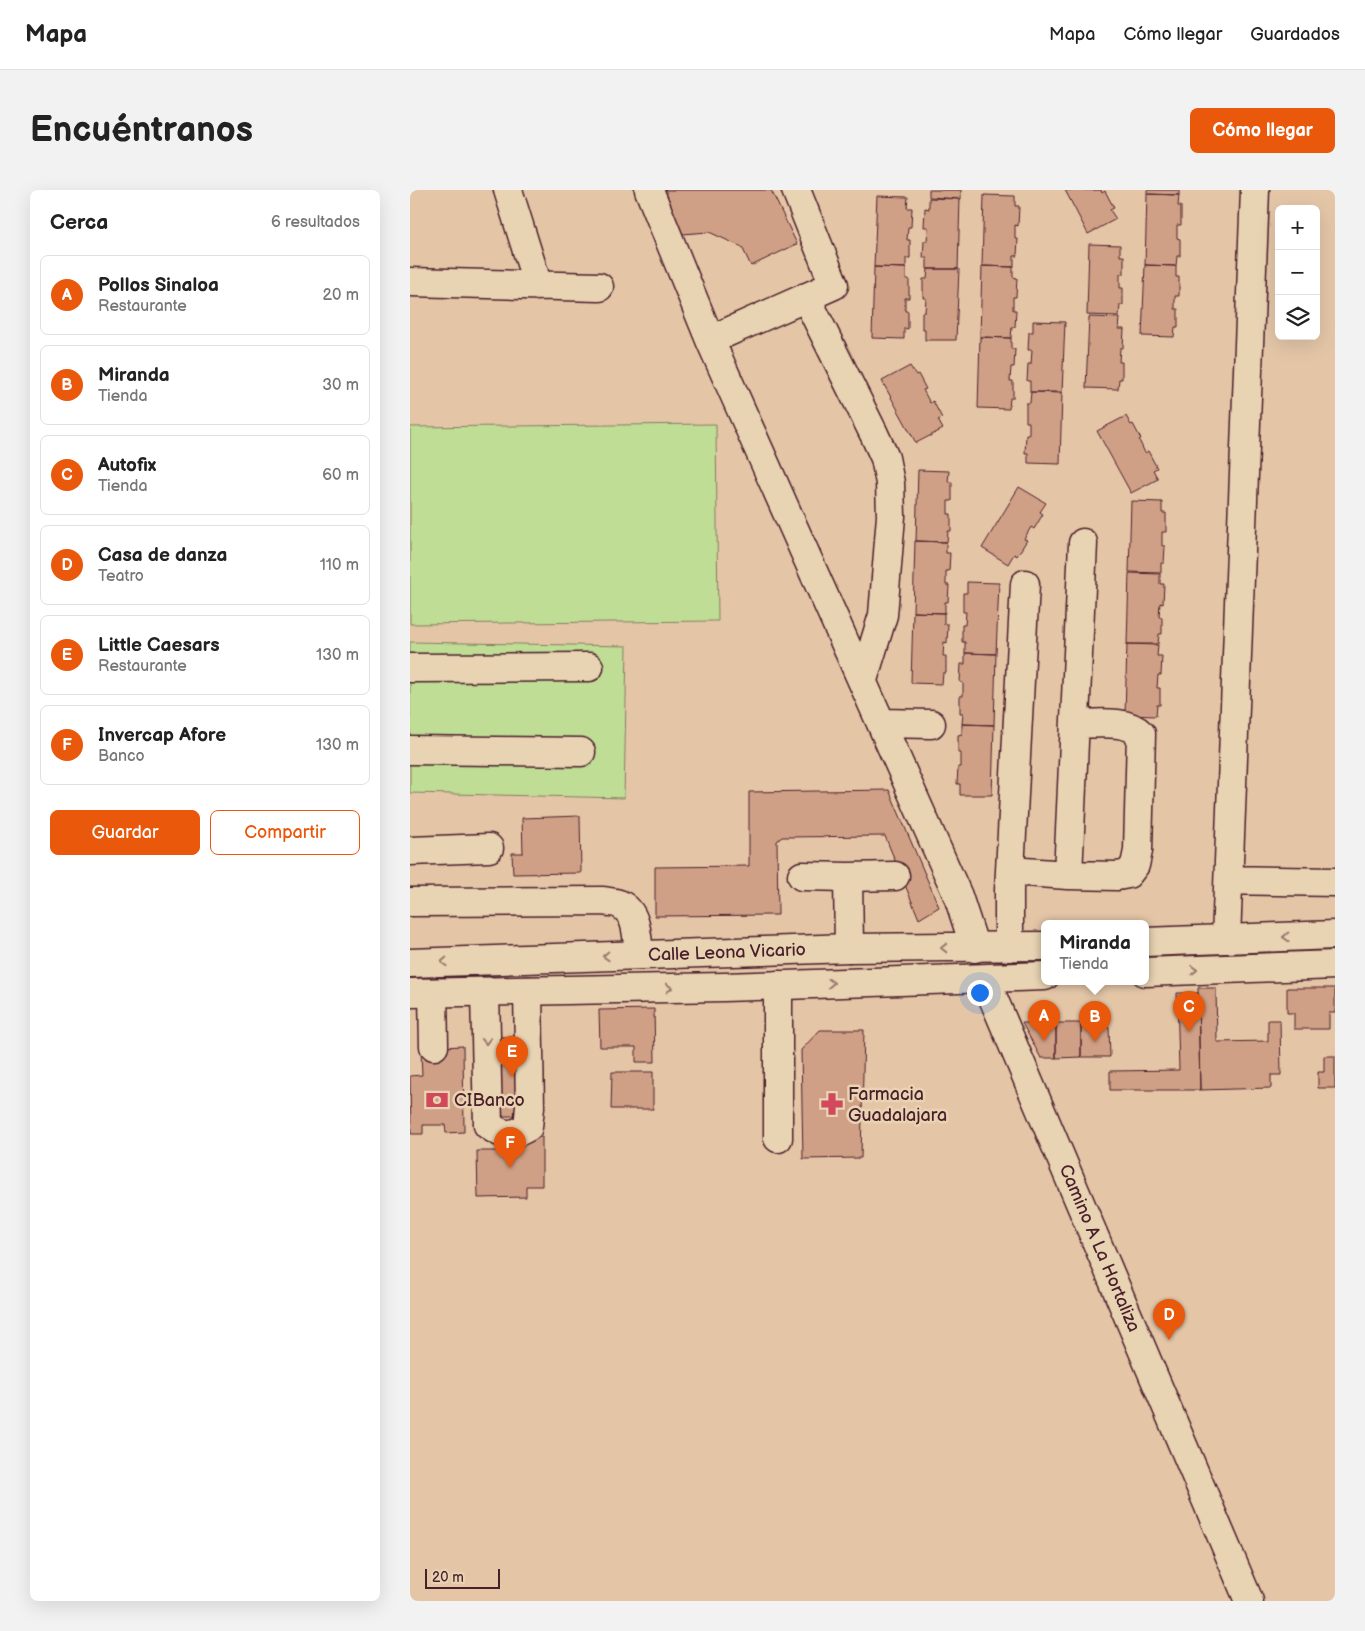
<!DOCTYPE html>
<html lang="es">
<head>
<meta charset="utf-8">
<style>
  body { margin:0; font-family:"Balsamiq Sans",sans-serif; background:#f2f2f2; color:#222 }
  .controls { position:absolute; right:15px; top:15px; display:grid; overflow:hidden; border-radius:8px; box-shadow:0 5px 20px #0002 }
  .controls button { width:45px; height:45px; display:grid; place-items:center; padding:0; border:0; border-bottom:1px solid #e0e0e0; background:#fff; color:#222; font:25px sans-serif }
  .scale { position:absolute; left:15px; bottom:12px; width:75px; box-sizing:border-box; padding-left:5px; border:2px solid #4a1f2b; border-top:0; font-size:14px; line-height:18px; white-space:nowrap; color:#4a1f2b; -webkit-text-stroke:4px #e8d3b2; paint-order:stroke }
  .you { position:absolute; left:569px; top:802px; width:18px; height:18px; margin:-12px; border:4px solid #fff; border-radius:50%; background:#1a73e8; box-shadow:0 0 0 8px #1a73e833 }
  .badge { display:grid; place-items:center; width:32px; height:32px; border-radius:50%; background:#ea580c; color:#fff; font-size:16px; font-weight:700 }
  .pin { position:absolute; translate:-50% -41px; filter:drop-shadow(0 1px 2px #0008) }
  .pin::after { content:''; position:absolute; top:26px; width:18px; height:15px; background:inherit; clip-path:polygon(0 0,100% 0,50% 100%) }
  .popup { position:absolute; left:631px; top:730px; width:108px; height:65px; box-sizing:border-box; display:grid; place-content:center; border-radius:8px; background:#fff; filter:drop-shadow(0 1px 4px #0005); font-size:16px; white-space:nowrap; color:#767676 }
  .popup b { font-size:19px; color:#222 }
  .popup::after { content:''; position:absolute; left:50%; top:100%; margin-left:-10px; border:10px solid transparent; border-top-color:#fff }
  .list { margin:0; padding:0; list-style:none }
  h2 { display:flex; justify-content:space-between; align-items:center; height:65px; margin:0; padding:0 20px; font-size:21px }
  h2 small { font-size:16px; font-weight:400; color:#767676 }
  .list li { display:grid; grid-template-columns:32px 1fr auto; gap:15px; align-items:center; box-sizing:border-box; height:80px; margin:0 10px 10px; padding:0 10px; border:1px solid #e0e0e0; border-radius:8px }
  .list b { display:block; font-size:19px; white-space:nowrap }
  .list p { margin:0; font-size:16px; white-space:nowrap; color:#767676 }
  .list em { font-size:16px; font-style:normal; color:#767676 }
  .actions { display:flex; gap:10px; padding:15px 20px }
  .actions a { flex:1; padding:11px 0; border:1px solid #ea580c; border-radius:8px; text-align:center; font-size:18px; color:#ea580c }
  .actions .main { background:#ea580c; color:#fff }
  .icon { flex:none; width:28px; height:28px; fill:none; stroke:currentColor; stroke-width:2; stroke-linecap:round; stroke-linejoin:round }
  .map { position:relative; flex:none; width:925px; height:1411px; overflow:hidden; border-radius:8px }
  header { display:flex; align-items:center; gap:30px; box-sizing:border-box; height:70px; padding:0 25px; background:#fff; border-bottom:1px solid #e0e0e0 }
  header strong { font-size:24px }
  nav { display:flex; gap:28px; margin-inline-start:auto; font-size:18px }
  .intro { display:flex; align-items:center; justify-content:space-between; box-sizing:border-box; height:120px; padding:0 30px }
  h1 { margin:0; font-size:35px }
  .button { padding:12px 22px; border-radius:8px; background:#ea580c; color:#fff; font-size:18px; font-weight:700 }
  main { display:flex; gap:30px; padding:0 30px }
  aside { flex:1; background:#fff; border-radius:8px; box-shadow:0 5px 20px #0002 }
  .map>svg:first-child { display:block }
</style>
</head>
<body>
<header>
<strong>Mapa</strong>
<nav><a>Mapa</a><a>Cómo llegar</a><a>Guardados</a></nav>
</header>
<div class="intro"><h1>Encuéntranos</h1><a class="button">Cómo llegar</a></div>
<main>
<aside>
<h2>Cerca<small>6 resultados</small></h2>
<ul class="list">
<li><span class="badge">A</span><div><b>Pollos Sinaloa</b><p>Restaurante</p></div><em>20 m</em></li>
<li><span class="badge">B</span><div><b>Miranda</b><p>Tienda</p></div><em>30 m</em></li>
<li><span class="badge">C</span><div><b>Autofix</b><p>Tienda</p></div><em>60 m</em></li>
<li><span class="badge">D</span><div><b>Casa de danza</b><p>Teatro</p></div><em>110 m</em></li>
<li><span class="badge">E</span><div><b>Little Caesars</b><p>Restaurante</p></div><em>130 m</em></li>
<li><span class="badge">F</span><div><b>Invercap Afore</b><p>Banco</p></div><em>130 m</em></li>
</ul>
<div class="actions"><a class="main">Guardar</a><a>Compartir</a></div>
</aside>
<div class="map">
<svg width="925" height="1411" viewBox="0 0 925 1411">
  <rect width="100%" height="100%" fill="#e4c6a7"/>
  <filter id="ink" filterUnits="userSpaceOnUse"><feTurbulence type="fractalNoise" baseFrequency=".02" numOctaves="2"/><feDisplacementMap in="SourceGraphic" scale="10" xChannelSelector="R" yChannelSelector="G"/><feConvolveMatrix kernelMatrix="1 2 1 2 8 2 1 2 1" color-interpolation-filters="sRGB"/></filter>
  <g filter="url(#ink)">
    <path fill="#bfdd95" stroke="#847e60" d="M306,234L308,431L0,434V237Z
      M0,452L217,456L214,608L0,603Z"/>
    <path fill="#d0a086" stroke="#4a1f2b" d="M255,0H361L387,54L341,76L332,57L299,42L272,44L252,1Z
      M519,0H551V9L519,7Z
      M655,0H691L692,3L695,1L704,18L700,20L706,29L678,44Z
      M737,0H769V5L737,4Z
      M737,4L769,5L768,16H771V35H767V48L770,49V66H767L766,76L735,75Z
      M574,5L605,6V16H609L608,36L605,35V49H608L607,66H604V77L572,76Z
      M467,6L498,7L497,18H502L501,37H498L497,50H500V68H496V78L464,77Z
      M519,8L550,9L548,79H517V68H513L514,51H517L518,37H514L515,18L519,19Z
      M679,54L710,55V66H714V84H710V98H713V115H710L709,126L677,125Z
      M735,75L766,76V87H769V106H765V119H768V137H765L764,147L732,146Z
      M572,76L603,77V87L607,88L606,107H603V120H606L605,137H602L601,148L570,147Z
      M464,77L496,78V89H499V108H495V121H498V139L494,138V149L462,148Z
      M518,79H549L546,150H515V139H512V122H515L516,108H513V89H517Z
      M679,127L710,128L709,139H714L713,158H710L709,172H712V189H709L708,199L676,198Z
      M623,131L655,132L652,202H620V191H617L618,174H621L622,160H618L619,142H623Z
      M570,147L601,148V159H605L604,177H601L600,191H603V208H600L599,219L568,218Z
      M500,176L506,185L508,184L516,199L513,200L520,213L523,211L532,228L528,230L533,239L506,253L472,191Z
      M621,202L652,203L650,274L618,273V263H615L616,245H619V232H616V213H620Z
      M716,226L721,235L723,234L731,249L729,250L735,263L738,261L747,278L743,280L748,289L721,303L687,241Z
      M508,280L539,281L538,292H542V311H538V324H541V341H538L537,352L506,351Z
      M609,297L636,313L630,322L633,324L624,339L621,337L614,349L617,350L607,366L604,364L598,374L572,358Z
      M721,311L752,312V323H756V342H752V356H755L754,373H751V383L719,382Z
      M505,351L536,352V363H540L539,381H536V395H539L538,412H535V423L503,422Z
      M719,383L750,384V394H754L753,414L750,413L749,427H752V444H749L748,454H717Z
      M557,392L589,393L586,464L555,463V452H552V435H555L556,422H553V403H557Z
      M503,422L534,423V434H538L537,453L534,452L533,466H536V483H533L532,494L501,493Z
      M717,454L748,455L747,466H752L751,485H748L747,498H750V515H747L746,526L715,525Z
      M555,463L586,464L584,535L552,534L553,523H550V506H553V493L550,492L551,474H555Z
      M552,534L584,535L582,605H550V594H547L548,577H551V563H548V545L552,544Z
      M479,600L529,717L509,729L475,646L372,647L367,651L368,725L245,726V677L339,676V602Z
      M170,626L171,683L103,684L102,663H113L112,628Z
      M788,798H806L807,852L858,851V830H870L871,885H861V898L790,900Z
      M877,798H925V823H919V839H884V823H877Z
      M767,803H788L790,900H700V881L769,880Z
      M244,819L245,872H226V857H190L189,820Z
      M612,833H646V868H631Z
      M646,833H671V867L646,868Z
      M671,833H679L680,837H699L700,867H671Z
      M410,840H454L451,968L393,969L391,860Z
      M88,847H115L116,926H89Z
      M53,856L54,942L36,943L35,935H13V944H1L0,886L12,885L11,861L32,860V857Z
      M914,866H925V898H908V882H914Z
      M202,882H243V919H201Z
      M132,947V996H116V1007L68,1008L67,961H96L95,948Z"/>
    <g fill="none" stroke-linecap="round" stroke-linejoin="round">
      <defs>
        <path id="minor" d="M98,0L128,96
          M239,0L300,150L548,706L565,758
          M0,92L189,97
          M396,107L464,244L475,268L480,293L481,326L473,425L453,490
          M300,150L424,95L386,0
          M0,478L179,477
          M471,533L521,534
          M0,560L171,562
          M0,661L79,658
          M600,681L658,685L707,686L718,684L725,675L728,661L731,544C716,529 686,534 666,534
          M658,685L673,353
          M392,686L438,687L439,758
          M438,687L485,686
          M819,690L925,692
          M0,712L193,711C198,712 205,712 209,714C228,722 227,748 229,765
          M816,749L845,0
          M599,757V700L615,394
          M575,789L839,1411
          M75,802L78,935C93,946 101,947 118,937L120,917L118,801
          M23,803L24,856
          M368,948V795"/>
        <path id="major" d="M735,752L925,745
          M0,773L439,758L635,756
          M735,782L925,775
          M0,803L314,797L635,786"/>
      </defs>
      <use href="#minor" stroke="#4a1f2b" stroke-width="31"/>
      <use href="#major" stroke="#4a1f2b" stroke-width="31"/>
      <use href="#minor" stroke="#e8d3b2" stroke-width="28"/>
      <use href="#major" stroke="#e8d3b2" stroke-width="28"/>
    </g>
    <defs><path id="oneway-chevron" d="M-2-3.5L2.5 0L-2 3.5" fill="none" stroke-width="1.6" stroke-linecap="round" stroke-linejoin="round" transform="scale(1.25)"/></defs>
    <g stroke="#99796e">
      <use href="#oneway-chevron" transform="translate(876 747) rotate(178)"/>
      <use href="#oneway-chevron" transform="translate(534 758) rotate(180)"/>
      <use href="#oneway-chevron" transform="translate(196 766) rotate(178)"/>
      <use href="#oneway-chevron" transform="translate(34 772) rotate(178)"/>
      <use href="#oneway-chevron" transform="translate(784 780) rotate(-2)"/>
      <use href="#oneway-chevron" transform="translate(421 793) rotate(-2)"/>
      <use href="#oneway-chevron" transform="translate(259 798) rotate(-1)"/>
      <use href="#oneway-chevron" transform="translate(76 851) rotate(89)"/>
    </g>
  </g>
  <defs>
    <symbol id="bank-bare" viewBox="-9 -9 18 18"><path d="M-6-4H6V4H-6ZM0-2.3a2.3 2.3 0 1 0 0 4.6a2.3 2.3 0 1 0 0-4.6Z" fill="#d1495b" stroke="#e8d3b2" stroke-width="2.5" paint-order="stroke"/></symbol>
    <symbol id="pharmacy-bare" viewBox="-9 -9 18 18"><path d="M-2-6h4v4h4v4h-4v4h-4v-4h-4v-4h4Z" fill="#d1495b" stroke="#e8d3b2" stroke-width="2.5" paint-order="stroke"/></symbol>
  </defs>
  <g fill-rule="evenodd">
    <use href="#bank-bare" x="11" y="894" width="32" height="32"/>
    <use href="#pharmacy-bare" x="406" y="898" width="32" height="32"/>
  </g>
  <g text-anchor="middle" stroke-width="5" stroke-linejoin="round" paint-order="stroke">
    <g font-size="18" fill="#4a1f2b" stroke="#e8d3b2">
      <text transform="translate(317 762) rotate(-2)" y="6">Calle Leona Vicario</text>
      <text transform="translate(690 1058) rotate(67)" y="6">Camino A La Hortaliza</text>
    </g>
    <g font-size="18" fill="#4a1f2b" stroke="#e8d3b2" text-anchor="start">
      <text x="438" y="910">Farmacia<tspan x="438" dy="21">Guadalajara</tspan></text>
      <text x="44" y="916">CIBanco</text>
    </g>
  </g>
</svg>
<div class="controls">
<button>+</button>
<button>−</button>
<button><svg class="icon" aria-label="layers" viewBox="0 0 24 24"><path d="M12 4l9 5-9 5-9-5zM3 14l9 5 9-5"/></svg></button>
</div>
<div class="scale">20 m</div>
<div class="you"></div>
<div class="pin badge" style="left:634px;top:851px">A</div>
<div class="pin badge" style="left:685px;top:852px">B</div>
<div class="popup"><b>Miranda</b>Tienda</div>
<div class="pin badge" style="left:779px;top:842px">C</div>
<div class="pin badge" style="left:759px;top:1150px">D</div>
<div class="pin badge" style="left:102px;top:887px">E</div>
<div class="pin badge" style="left:100px;top:978px">F</div>
</div>
</main>
</body>
</html>
